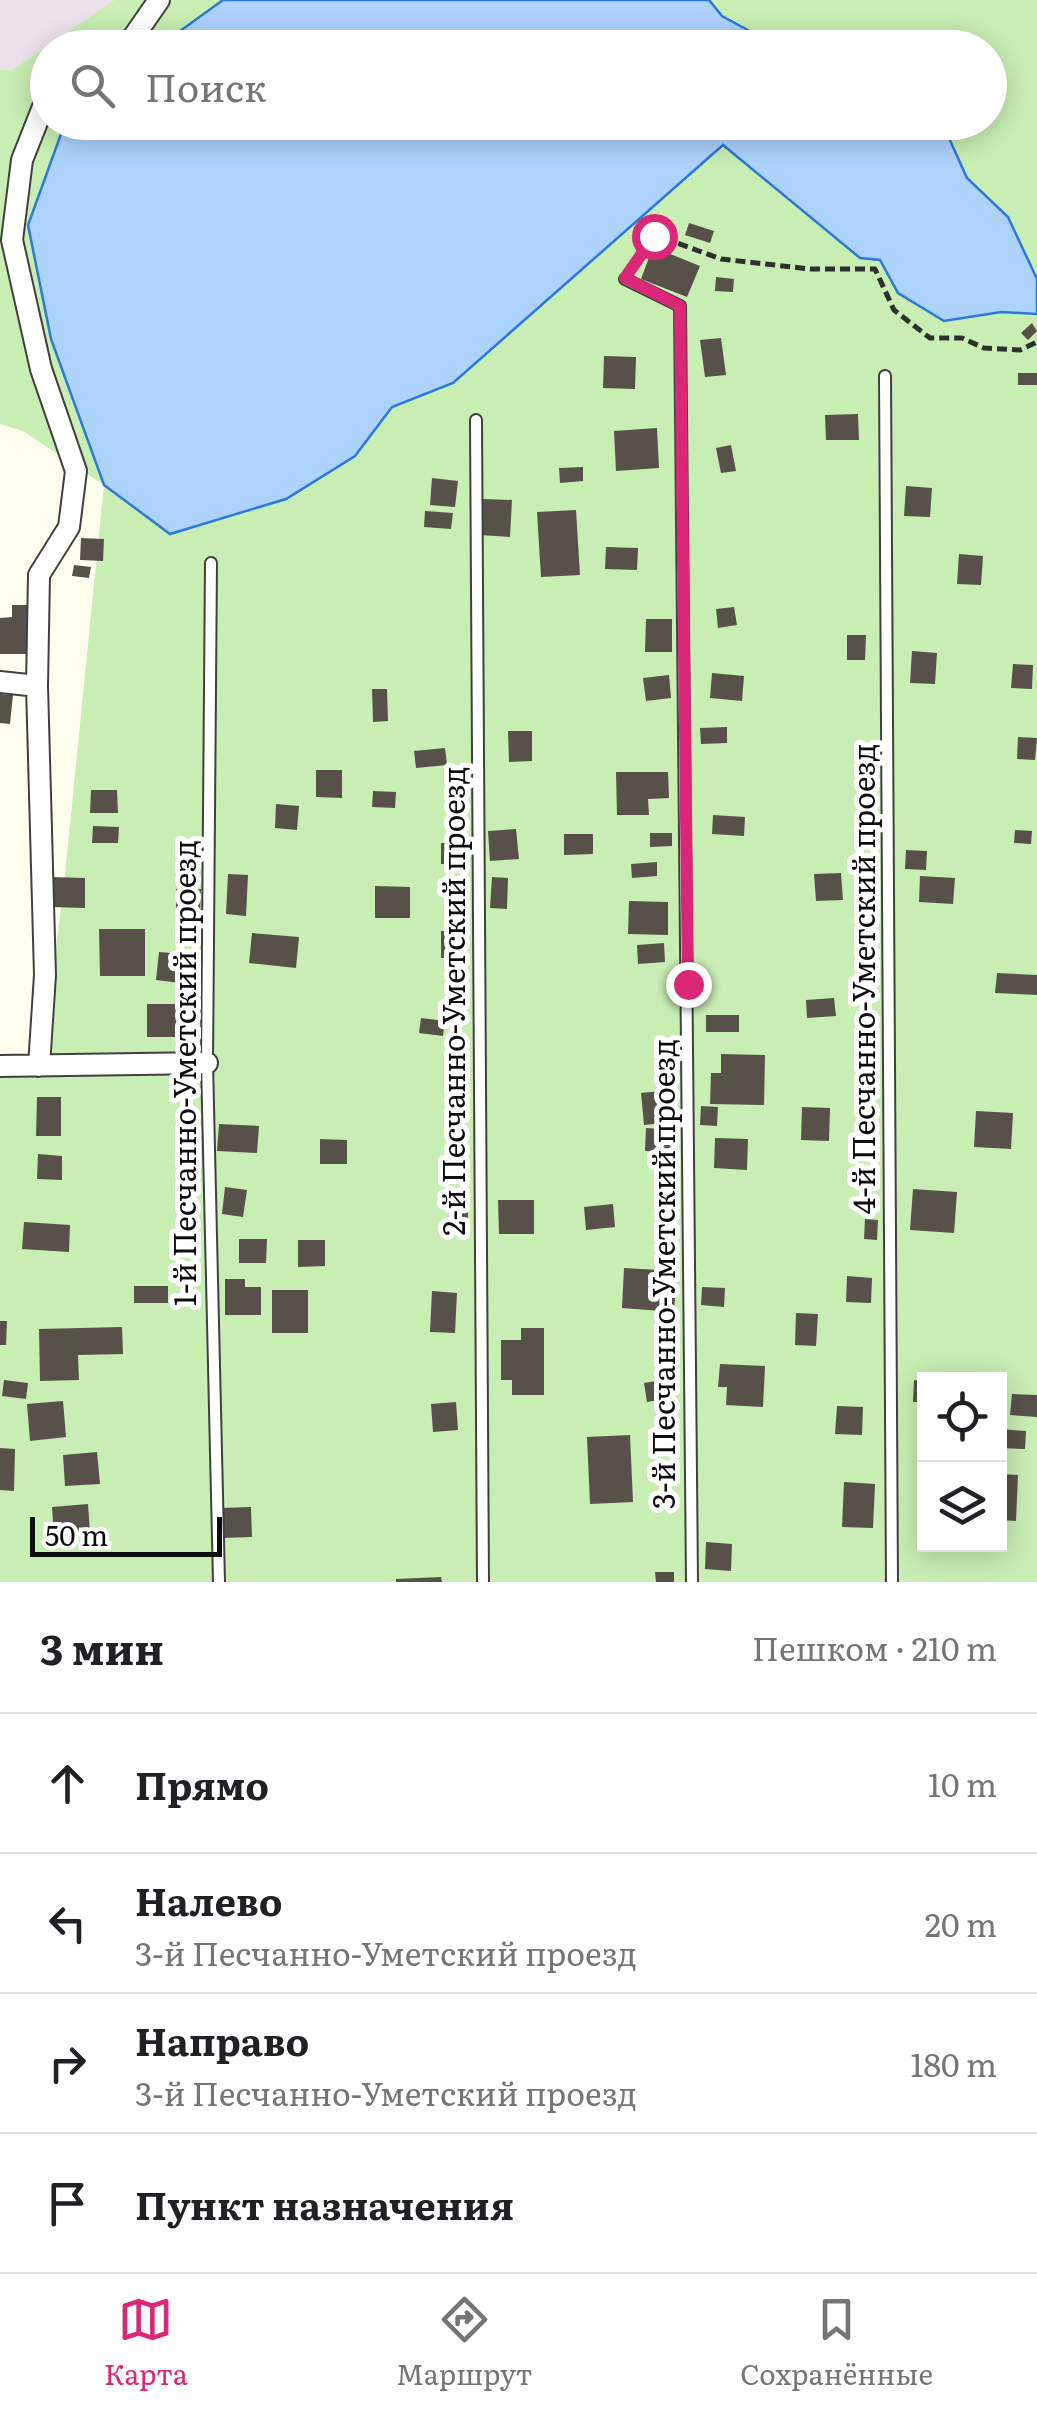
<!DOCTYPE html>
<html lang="ru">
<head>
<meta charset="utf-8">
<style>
  body { margin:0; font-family:Literata,serif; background:#f6f6f6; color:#202124 }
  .controls { position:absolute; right:30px; bottom:30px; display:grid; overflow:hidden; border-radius:0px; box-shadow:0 5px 25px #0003 }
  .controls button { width:90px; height:90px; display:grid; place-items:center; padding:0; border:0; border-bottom:2px solid #e0e0e0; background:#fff; color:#202124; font:50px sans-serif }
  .scale { position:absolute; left:30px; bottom:25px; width:192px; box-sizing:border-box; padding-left:10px; border:5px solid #0d0d0d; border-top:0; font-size:28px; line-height:35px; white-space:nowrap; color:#0d0d0d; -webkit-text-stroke:8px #fff; paint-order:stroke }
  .stop { position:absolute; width:30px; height:30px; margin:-22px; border:8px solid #db2777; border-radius:50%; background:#fff }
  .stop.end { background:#db2777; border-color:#fff; box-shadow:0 2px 10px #0008 }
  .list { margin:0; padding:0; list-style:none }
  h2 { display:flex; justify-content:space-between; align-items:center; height:130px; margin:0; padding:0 40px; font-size:42px }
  h2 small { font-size:32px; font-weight:400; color:#757577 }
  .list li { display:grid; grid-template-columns:65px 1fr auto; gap:30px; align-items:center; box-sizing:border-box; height:140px; padding:0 40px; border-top:2px solid #e0e0e0 }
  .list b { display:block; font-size:38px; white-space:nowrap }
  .list p { margin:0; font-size:32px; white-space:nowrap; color:#757577 }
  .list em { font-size:32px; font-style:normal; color:#757577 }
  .icon { flex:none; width:55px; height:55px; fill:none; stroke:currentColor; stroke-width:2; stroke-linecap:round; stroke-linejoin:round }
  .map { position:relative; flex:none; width:1037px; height:1582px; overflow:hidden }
  .search { position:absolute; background:#fff; box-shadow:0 5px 25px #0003; left:30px; right:30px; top:30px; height:110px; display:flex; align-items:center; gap:25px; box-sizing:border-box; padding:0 35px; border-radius:55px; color:#757577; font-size:38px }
  .sheet { height:690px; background:#fff }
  nav { display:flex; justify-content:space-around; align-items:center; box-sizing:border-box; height:140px; border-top:2px solid #e0e0e0; background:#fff; font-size:28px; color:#757577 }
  nav a { display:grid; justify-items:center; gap:5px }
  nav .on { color:#db2777 }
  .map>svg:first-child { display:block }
</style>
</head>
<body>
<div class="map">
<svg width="1037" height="1582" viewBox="0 0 1037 1582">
  <rect width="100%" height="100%" fill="#fffeee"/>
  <path fill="#ede1ec" d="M0,0H114L12,70L0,69Z"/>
  <path fill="#c8eeb3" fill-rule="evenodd" d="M114,0H223L158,47L48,48V122L65,123L28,225L354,456L392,407L453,383L723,144L860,258L880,260L898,293L944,321L1001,312L1037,314V1582H0V1067L40,1073L64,885L104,485L23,431L0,424V69L12,70ZM924,1380H1000V1544H924Z
    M709,0H1037V279L1008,217L967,178L949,139L890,138L878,123L990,122V48L779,47L722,16Z"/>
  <path fill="#add2fc" stroke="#2d79da" stroke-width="2.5" d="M223,0H709L722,16L779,47H158Z
    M65,123H878L890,138H949L967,178L1008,217L1037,279V314L1001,312L944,321L898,293L880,260L860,258L723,145L453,383L392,407L355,456L286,499L170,534L104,485L51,339L28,225Z"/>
  <path fill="#575149" d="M689,223L714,231L710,243L685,235Z
    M653,247L700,266L687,297L641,279Z
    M716,277L734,279L733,292L715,291Z
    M1032,323L1037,331L1028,340L1021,333Z
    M721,338L726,375L705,377L700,340Z
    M604,356L636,357L635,389L603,388Z
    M1018,373H1037V385H1018Z
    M858,414L859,440H826L825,415Z
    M657,428L659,468L616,471L614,431Z
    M731,445L736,471L721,473L716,448Z
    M583,467V481L560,483L559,468Z
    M432,478L458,481L455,507L430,505Z
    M906,486L932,488L930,517L904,516Z
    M483,499L512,500L510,537L481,535Z
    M576,510L580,575L541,577L537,512Z
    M425,511L453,513L451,529L424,527Z
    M81,538L104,539L103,561L80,560Z
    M606,547L638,548L637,570L605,569Z
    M959,554L983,556L981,585L957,584Z
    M74,565L91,567L89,578L72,576Z
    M12,605H28L29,654H0V618L12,617Z
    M734,607L737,625L718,628L716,609Z
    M646,619H672V652H645Z
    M847,635H866L865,660H847Z
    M912,651L937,653L935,684L910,683Z
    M1013,664L1033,665L1032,689L1011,688Z
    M712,673L744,676L742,701L710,698Z
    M669,675L671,698L646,701L643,678Z
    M372,689H387L388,721L373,722Z
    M0,694L13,695L10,724L0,723Z
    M727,727V743L701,744L700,728Z
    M508,731H532V761L509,762Z
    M1018,737L1037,738L1035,760L1017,759Z
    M445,748L447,765L416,768L414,751Z
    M316,770H342V798L316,797Z
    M616,772H668L669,798L648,799L649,815H617Z
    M91,790H117L118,813H90Z
    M373,791L396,792L395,808L372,807Z
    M276,804L299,806L297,830L275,828Z
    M713,815L745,817L744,836L712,834Z
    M93,826L119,827L118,843H92Z
    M516,829L519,859L490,861L488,831Z
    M1015,830L1032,831L1031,844L1014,843Z
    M650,833H672V846L650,847Z
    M564,834H593V854L564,855Z
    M441,843H462V864H441Z
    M906,850L927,851L926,870L905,869Z
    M657,862V876L632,878L631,864Z
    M841,873L843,900L816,901L814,874Z
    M228,874L248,875L246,916L226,914Z
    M920,876L955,878L953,904L919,902Z
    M51,877L85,878V908L51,907Z
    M492,877L508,878L507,909L490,908Z
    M375,886L410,887V918H375Z
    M176,889H201L200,916H176Z
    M629,901L668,902V935L628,934Z
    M99,929H145V976H100Z
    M441,931L462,932V958H441Z
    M252,933L299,937L296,968L249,963Z
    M664,943L665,962L638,964L637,945Z
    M159,952L184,954L181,983L156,980Z
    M997,973L1037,975V995L995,993Z
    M834,998L836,1016L807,1018L806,1000Z
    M147,1004H185L184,1037H147Z
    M706,1015H739V1032H706Z
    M421,1018L445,1021L443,1036L419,1033Z
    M655,1039H677L678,1060H656Z
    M721,1054L765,1055L764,1105L710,1104L711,1073H721Z
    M670,1090L672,1122L644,1125L641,1093Z
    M37,1097H61V1136H36Z
    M701,1106L718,1107L717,1126L700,1125Z
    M802,1107L830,1108L829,1141L801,1140Z
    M976,1111L1013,1113L1011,1149L974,1147Z
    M219,1124L259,1126L257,1153L217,1151Z
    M646,1128L677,1130L676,1152L645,1151Z
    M715,1138L748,1139L747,1170L714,1168Z
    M320,1139L347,1140V1164H320Z
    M38,1154L62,1156V1180L37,1179Z
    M225,1187L247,1190L243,1217L222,1214Z
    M913,1189L957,1192L954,1233L910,1230Z
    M498,1200H534V1234H499Z
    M613,1204L615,1227L586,1230L584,1207Z
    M450,1209H468V1228L450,1227Z
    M865,1219L878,1220L877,1240L864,1239Z
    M24,1222L70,1225L69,1252L22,1249Z
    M239,1239H267L266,1263H239Z
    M298,1240H325V1266L298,1267Z
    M624,1268L677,1271L674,1312L622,1308Z
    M847,1276L872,1278L871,1303L846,1302Z
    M225,1279H245V1287H261V1315H225Z
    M134,1286H168V1303H134Z
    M702,1287L725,1288L724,1307L701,1305Z
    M272,1290H308V1333H272Z
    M432,1291L457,1293L455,1333L430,1332Z
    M796,1313L818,1314L816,1346L795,1345Z
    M0,1321H7L6,1345H0Z
    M122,1327L123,1354L78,1355L79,1380L40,1381L39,1329Z
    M521,1328H544V1395H512V1380H501V1340H521Z
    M720,1364L765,1366L763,1407L726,1405L727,1387H718Z
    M668,1379L671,1398L647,1402L644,1383Z
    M4,1380L28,1383L26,1399L2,1396Z
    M914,1380L924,1381V1402H913Z
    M1012,1394L1037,1395V1417L1010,1415Z
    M63,1401L66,1437L30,1441L27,1404Z
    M456,1402L458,1430L433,1432L431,1404Z
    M837,1406L863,1407L862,1435L835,1434Z
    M1000,1429L1026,1431L1025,1449L1000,1448Z
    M630,1435L633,1502L590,1504L587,1437Z
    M0,1448L15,1449L14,1491L0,1490Z
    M97,1452L100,1484L65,1486L63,1455Z
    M1000,1474L1018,1475L1016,1521L1000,1520Z
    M844,1482L875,1484L873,1528L842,1527Z
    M88,1504L90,1532L54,1535L52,1507Z
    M251,1507L252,1537L221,1538L220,1508Z
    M706,1542L732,1544L731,1571L705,1569Z
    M655,1572H674V1582H656Z
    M441,1577L442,1582H396V1579Z"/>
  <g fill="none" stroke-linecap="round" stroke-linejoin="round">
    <defs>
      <path id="lane" d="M625,279L680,306L692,1582
        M885,376L892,1582
        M476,420L483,1582
        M211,563L207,1063L219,1582"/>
      <path id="street" d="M111,48L132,39L159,0
        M0,682L37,686
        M0,1066L207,1063
        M39,1066L45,975L37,686L39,575L69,527L76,471L41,369L12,240L22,160L45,102L48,71"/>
    </defs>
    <use href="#lane" stroke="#404040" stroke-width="14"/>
    <use href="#street" stroke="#404040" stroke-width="24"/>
    <path stroke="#2f2f2f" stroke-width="5" stroke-dasharray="10 5" stroke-linecap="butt" d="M635,264L655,235L721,259L810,269H875L894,310L930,338H962L984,348L1020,350L1037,342"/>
    <use href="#lane" stroke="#fff" stroke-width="10"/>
    <use href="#street" stroke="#fff" stroke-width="20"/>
  </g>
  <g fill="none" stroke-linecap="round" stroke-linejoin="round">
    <path stroke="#db2777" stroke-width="12" d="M654,236L625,278L680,306L688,984"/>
  </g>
  <g text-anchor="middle" stroke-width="10" stroke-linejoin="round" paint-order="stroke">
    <g font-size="30" fill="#0d0d0d" stroke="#fff">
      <text transform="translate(865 979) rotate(-90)" y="10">4-й Песчанно-Уметский проезд</text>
      <text transform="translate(455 1001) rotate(-90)" y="10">2-й Песчанно-Уметский проезд</text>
      <text transform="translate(186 1073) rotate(-90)" y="10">1-й Песчанно-Уметский проезд</text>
      <text transform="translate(665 1274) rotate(-90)" y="10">3-й Песчанно-Уметский проезд</text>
    </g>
  </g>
</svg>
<div class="controls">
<button><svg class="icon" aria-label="locate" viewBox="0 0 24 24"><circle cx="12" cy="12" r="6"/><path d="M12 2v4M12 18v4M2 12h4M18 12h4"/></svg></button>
<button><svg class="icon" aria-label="layers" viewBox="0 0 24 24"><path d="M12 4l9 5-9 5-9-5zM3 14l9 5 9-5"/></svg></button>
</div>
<div class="scale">50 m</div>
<div class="stop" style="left:654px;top:236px"></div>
<div class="stop end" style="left:688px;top:984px"></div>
<div class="search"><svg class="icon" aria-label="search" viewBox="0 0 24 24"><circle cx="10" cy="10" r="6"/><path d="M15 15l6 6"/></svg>Поиск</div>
</div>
<section class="sheet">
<h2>3 мин<small>Пешком · 210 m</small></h2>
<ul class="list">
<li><svg class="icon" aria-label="ahead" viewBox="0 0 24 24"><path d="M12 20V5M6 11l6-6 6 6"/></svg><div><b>Прямо</b></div><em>10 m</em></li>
<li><svg class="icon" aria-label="left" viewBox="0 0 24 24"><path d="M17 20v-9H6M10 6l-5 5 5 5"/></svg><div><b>Налево</b><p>3-й Песчанно-Уметский проезд</p></div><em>20 m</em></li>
<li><svg class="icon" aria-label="right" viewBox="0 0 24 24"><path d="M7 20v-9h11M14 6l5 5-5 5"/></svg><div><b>Направо</b><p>3-й Песчанно-Уметский проезд</p></div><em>180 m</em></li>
<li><svg class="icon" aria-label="arrive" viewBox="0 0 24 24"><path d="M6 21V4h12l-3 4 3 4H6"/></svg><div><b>Пункт назначения</b></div></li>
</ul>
</section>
<nav>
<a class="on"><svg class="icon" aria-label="map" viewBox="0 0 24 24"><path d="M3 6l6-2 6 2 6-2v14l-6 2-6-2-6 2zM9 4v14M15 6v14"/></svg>Карта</a>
<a><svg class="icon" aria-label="directions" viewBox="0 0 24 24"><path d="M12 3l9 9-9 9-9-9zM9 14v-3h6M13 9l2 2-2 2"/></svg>Маршрут</a>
<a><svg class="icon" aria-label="saved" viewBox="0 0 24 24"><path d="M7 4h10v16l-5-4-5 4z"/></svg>Сохранённые</a>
</nav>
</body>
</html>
